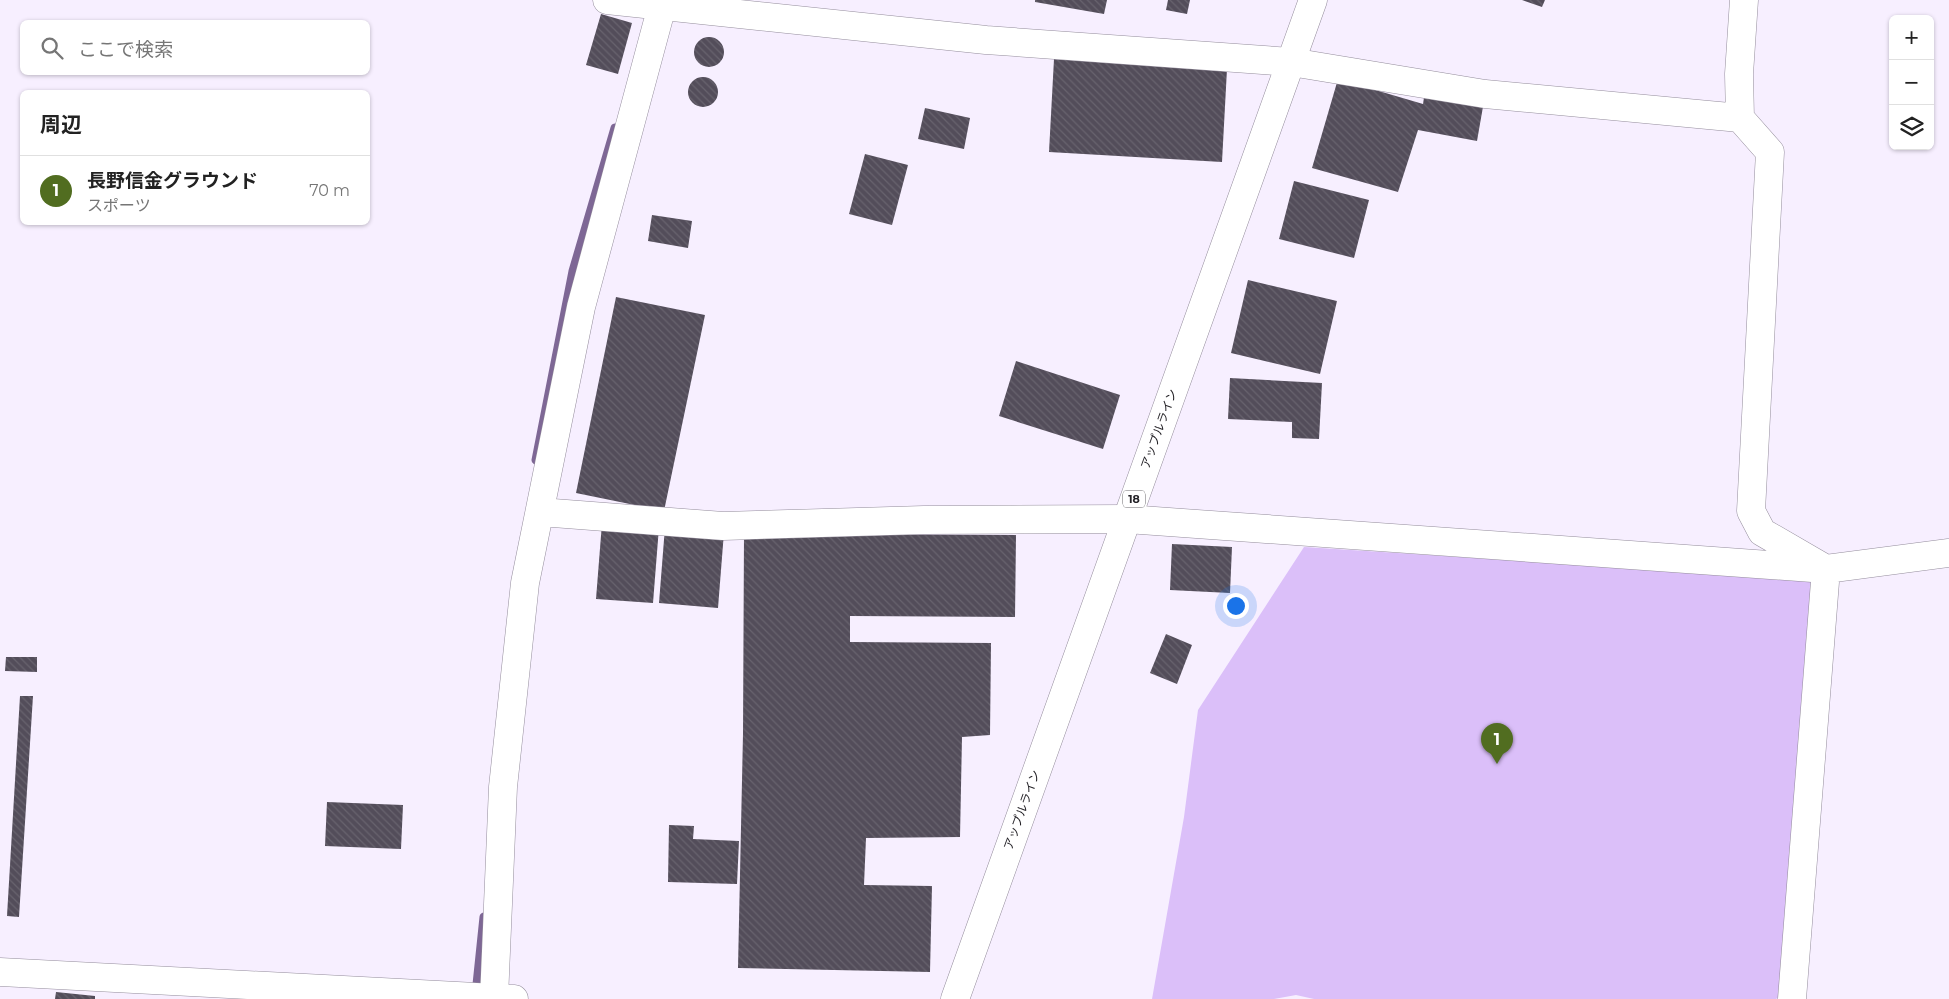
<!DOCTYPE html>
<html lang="ja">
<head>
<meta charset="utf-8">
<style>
  body { margin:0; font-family:Montserrat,"Noto Sans JP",sans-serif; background:#f2f2f2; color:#222 }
  .controls { position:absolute; right:15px; top:15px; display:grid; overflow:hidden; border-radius:8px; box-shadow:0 1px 4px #0004 }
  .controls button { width:45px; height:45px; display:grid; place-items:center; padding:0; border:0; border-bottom:1px solid #e0e0e0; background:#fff; color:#222; font:25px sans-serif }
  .you { position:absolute; left:1235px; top:605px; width:18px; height:18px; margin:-12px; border:4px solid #fff; border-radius:50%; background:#1a73e8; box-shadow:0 0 0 8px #1a73e833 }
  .badge { display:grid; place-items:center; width:32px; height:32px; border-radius:50%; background:#516d20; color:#fff; font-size:16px; font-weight:700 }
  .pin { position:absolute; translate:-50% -41px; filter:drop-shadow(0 1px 2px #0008) }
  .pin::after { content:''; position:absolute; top:26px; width:18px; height:15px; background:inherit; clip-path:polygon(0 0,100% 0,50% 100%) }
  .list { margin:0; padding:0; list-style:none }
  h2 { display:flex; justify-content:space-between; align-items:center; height:65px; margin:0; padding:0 20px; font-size:21px }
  h2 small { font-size:16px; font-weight:400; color:#767676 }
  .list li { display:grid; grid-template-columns:32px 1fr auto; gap:15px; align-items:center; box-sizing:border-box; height:70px; padding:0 20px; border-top:1px solid #e0e0e0 }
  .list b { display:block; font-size:19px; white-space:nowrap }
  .list p { margin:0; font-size:16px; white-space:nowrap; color:#767676 }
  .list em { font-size:16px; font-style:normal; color:#767676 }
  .icon { flex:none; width:28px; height:28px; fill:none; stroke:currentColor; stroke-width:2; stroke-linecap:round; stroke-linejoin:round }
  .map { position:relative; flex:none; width:1949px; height:999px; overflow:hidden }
  .search { position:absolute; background:#fff; box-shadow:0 1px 4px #0004; left:20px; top:20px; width:350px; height:55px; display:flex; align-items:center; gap:12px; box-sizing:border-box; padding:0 18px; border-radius:8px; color:#767676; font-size:19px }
  .panel { position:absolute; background:#fff; box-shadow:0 1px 4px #0004; left:20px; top:90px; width:350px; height:135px; border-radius:8px }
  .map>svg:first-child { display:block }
</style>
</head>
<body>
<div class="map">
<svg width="1949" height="999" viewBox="0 0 1949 999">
  <defs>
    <pattern id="building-back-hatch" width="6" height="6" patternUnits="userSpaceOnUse" patternTransform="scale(1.25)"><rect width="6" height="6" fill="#534d5a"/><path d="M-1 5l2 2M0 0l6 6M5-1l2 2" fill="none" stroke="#68636e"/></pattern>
  </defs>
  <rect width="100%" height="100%" fill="#f7efff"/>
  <path fill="#dbbff9" d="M1304,547L1816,580L1787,991L1776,999H1314L1296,995L1274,999H1152L1184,817L1198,710Z"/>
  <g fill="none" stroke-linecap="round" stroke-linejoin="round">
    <path stroke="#7e6795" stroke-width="9" d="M536,460L573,271L615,128
      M476,994L484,917"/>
  </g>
  <path fill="url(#building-back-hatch)" d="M1035,0H1107L1104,14L1035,2Z
    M1168,0H1190L1187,14L1166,10Z
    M1522,0H1545L1542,7Z
    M601,14L632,23L618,74L586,65Z
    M694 52a15 15 0 1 1 30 0a15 15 0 1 1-30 0Z
    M1054,59L1227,69L1222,162L1049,152Z
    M688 92a15 15 0 1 1 30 0a15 15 0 1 1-30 0Z
    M1338,79L1423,104L1425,91L1484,101L1477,141L1418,130L1398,192L1312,168Z
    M925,108L970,118L964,149L918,139Z
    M865,154L908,165L892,225L849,214Z
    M1294,181L1369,200L1354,258L1279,239Z
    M652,215L692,221L688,248L648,241Z
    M1248,280L1337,301L1320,374L1231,353Z
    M616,297L705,315L664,511L576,493Z
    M1016,361L1120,395L1103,449L999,416Z
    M1230,378L1322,383L1319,439L1292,438V422L1228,419Z
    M602,523L659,527L653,603L596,599Z
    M665,527L724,532L718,608L659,603Z
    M744,534L1016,535L1015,617L850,616V642L991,643L990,735L962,737L960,837L866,838L864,885L932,886L930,972L738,968L743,734Z
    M1172,544L1232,547L1230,593L1170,590Z
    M1166,634L1192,645L1177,684L1150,673Z
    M6,657H37V672L5,671Z
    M20,696H33L19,917L7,916Z
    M327,802L403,805L401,849L325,846Z
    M669,825L694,826L693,839L739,841L737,884L668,882Z
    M56,992L95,996V999H55Z"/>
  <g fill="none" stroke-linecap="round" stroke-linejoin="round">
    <defs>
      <path id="minor" d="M607,0L986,40L1291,62L1485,94L1740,118
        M1744,0L1739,74L1740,118L1770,152L1751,511L1762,532L1826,569L1949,553
        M540,512L723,526L924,520L1127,519L1826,569L1792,999
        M0,972L514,999
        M494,998L503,787L525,583L581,307L662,6"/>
      <path id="highway" d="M955,999L1313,0"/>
    </defs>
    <use href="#minor" stroke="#948d9c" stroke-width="29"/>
    <use href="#highway" stroke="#948d9c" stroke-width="29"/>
    <use href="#minor" stroke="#fff" stroke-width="28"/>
    <use href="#highway" stroke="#fff" stroke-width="28"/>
  </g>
  <g text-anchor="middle" stroke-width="5" stroke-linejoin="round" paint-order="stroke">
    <rect fill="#fff" stroke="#666468" stroke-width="1" x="1123" y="490.5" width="22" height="17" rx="4"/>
    <g font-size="11" font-weight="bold" fill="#242227">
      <text x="1134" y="503">18</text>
    </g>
    <g font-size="12" fill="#242227" stroke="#fff">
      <text transform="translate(1159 429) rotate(-70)" y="4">アップルライン</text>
      <text transform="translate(1022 810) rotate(-70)" y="4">アップルライン</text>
    </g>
  </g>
</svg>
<div class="controls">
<button>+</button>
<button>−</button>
<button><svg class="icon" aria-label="layers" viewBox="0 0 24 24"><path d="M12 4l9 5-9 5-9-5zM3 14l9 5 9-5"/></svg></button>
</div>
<div class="you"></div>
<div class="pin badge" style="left:1497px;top:764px">1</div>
<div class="search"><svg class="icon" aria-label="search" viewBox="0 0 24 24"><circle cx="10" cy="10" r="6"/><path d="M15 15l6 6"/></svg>ここで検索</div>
<section class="panel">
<h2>周辺<small></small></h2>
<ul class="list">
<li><span class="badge">1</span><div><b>長野信金グラウンド</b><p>スポーツ</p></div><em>70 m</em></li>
</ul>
</section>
</div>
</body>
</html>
